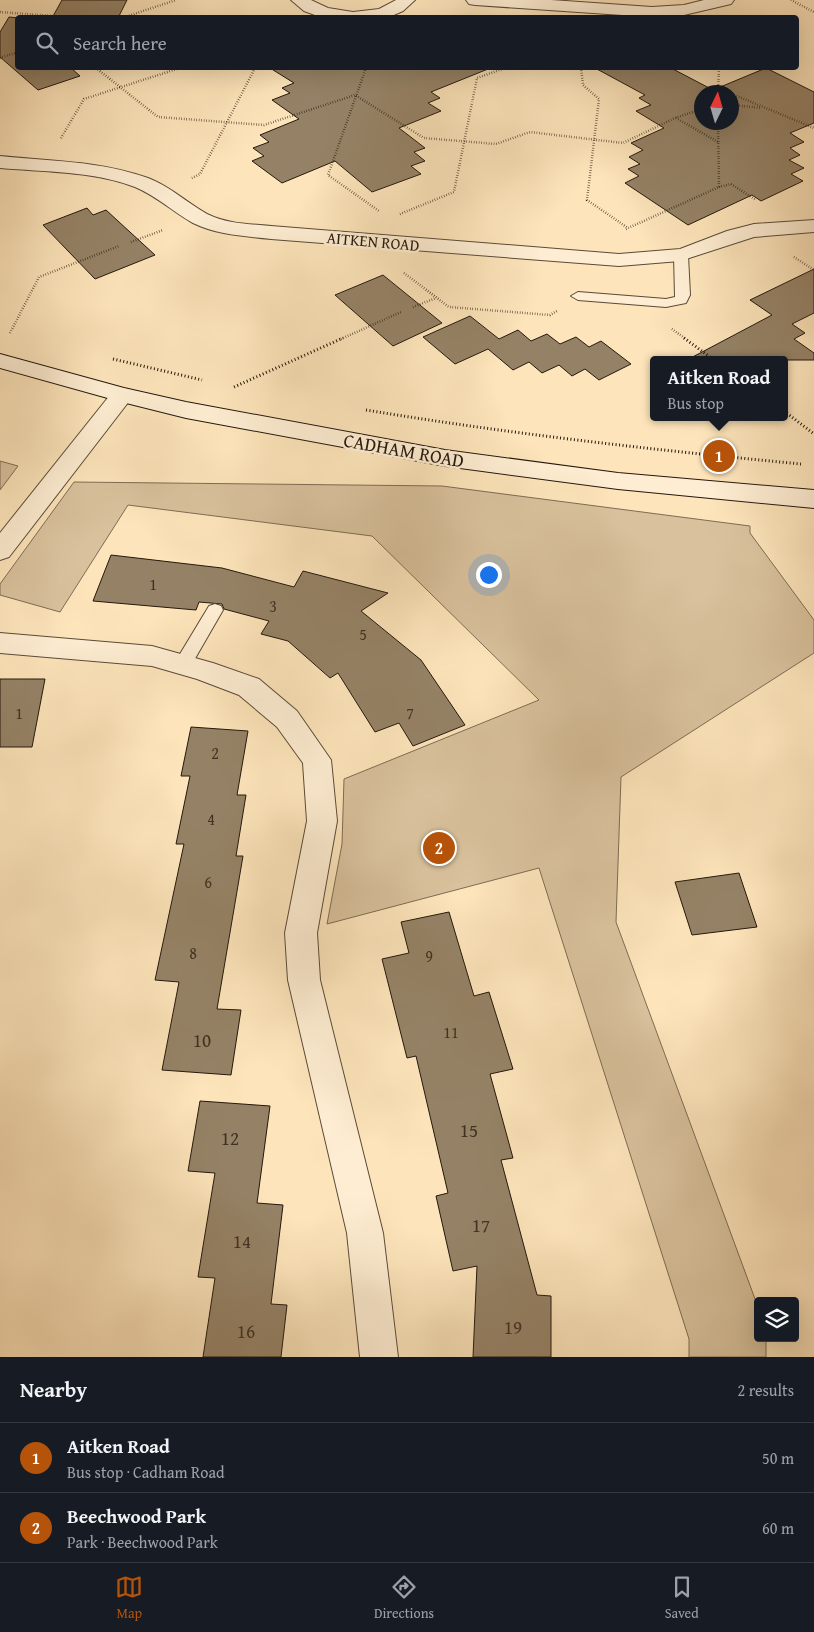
<!DOCTYPE html>
<html lang="en">
<head>
<meta charset="utf-8">
<style>
  body { margin:0; font-family:"Gentium Book Plus",serif; background:#20242c; color:#f1f3f6 }
  .controls { position:absolute; right:15px; bottom:15px; display:grid; overflow:hidden; border-radius:5px; box-shadow:0 5px 20px #0002 }
  .controls button { width:45px; height:45px; display:grid; place-items:center; padding:0; border:0; border-bottom:1px solid #363941; background:#171b24; color:#f1f3f6; font:25px sans-serif }
  .compass { position:absolute; left:694px; top:85px; width:45px; height:45px; border-radius:50%; background:#171b24; box-shadow:0 5px 20px #0002; rotate:5deg }
  .you { position:absolute; left:488px; top:574px; width:18px; height:18px; margin:-12px; border:4px solid #fff; border-radius:50%; background:#1a73e8; box-shadow:0 0 0 8px #1a73e833 }
  .badge { display:grid; place-items:center; width:32px; height:32px; border-radius:50%; background:#b45309; color:#fff; font-size:16px; font-weight:700 }
  .pin { position:absolute; translate:-50% -50%; border:2px solid #fff; box-shadow:0 1px 5px #0006 }
  .popup { position:absolute; left:650px; top:356px; width:138px; height:65px; box-sizing:border-box; display:grid; place-content:center; border-radius:5px; background:#171b24; filter:drop-shadow(0 1px 4px #0005); font-size:16px; white-space:nowrap; color:#9ea1a6 }
  .popup b { font-size:19px; color:#f1f3f6 }
  .popup::after { content:''; position:absolute; left:50%; top:100%; margin-left:-10px; border:10px solid transparent; border-top-color:#171b24 }
  .list { margin:0; padding:0; list-style:none }
  h2 { display:flex; justify-content:space-between; align-items:center; height:65px; margin:0; padding:0 20px; font-size:21px }
  h2 small { font-size:16px; font-weight:400; color:#9ea1a6 }
  .list li { display:grid; grid-template-columns:32px 1fr auto; gap:15px; align-items:center; box-sizing:border-box; height:70px; padding:0 20px; border-top:1px solid #363941 }
  .list b { display:block; font-size:19px; white-space:nowrap }
  .list p { margin:0; font-size:16px; white-space:nowrap; color:#9ea1a6 }
  .list em { font-size:16px; font-style:normal; color:#9ea1a6 }
  .icon { flex:none; width:28px; height:28px; fill:none; stroke:currentColor; stroke-width:2; stroke-linecap:round; stroke-linejoin:round }
  .map { position:relative; flex:none; width:814px; height:1357px; overflow:hidden }
  .search { position:absolute; background:#171b24; box-shadow:0 5px 20px #0002; left:15px; right:15px; top:15px; height:55px; display:flex; align-items:center; gap:12px; box-sizing:border-box; padding:0 18px; border-radius:5px; color:#9ea1a6; font-size:19px }
  .sheet { height:205px; background:#171b24 }
  nav { display:flex; justify-content:space-around; align-items:center; box-sizing:border-box; height:70px; border-top:1px solid #363941; background:#171b24; font-size:14px; color:#9ea1a6 }
  nav a { display:grid; justify-items:center; gap:2px }
  nav .on { color:#b45309 }
  .map>svg:first-child { display:block }
</style>
</head>
<body>
<div class="map">
<svg width="814" height="1357" viewBox="0 0 814 1357">
  <rect width="100%" height="100%" fill="#fde4ba"/>
  <filter id="stains"><feTurbulence type="fractalNoise" baseFrequency=".004" numOctaves="4"/><feColorMatrix values="0 0 0 0 .2 0 0 0 0 .09 0 0 0 0 .02 0 0 0 .5 -.17"/></filter>
  <radialGradient id="worn" r=".72"><stop offset=".6" stop-color="#630" stop-opacity="0"/><stop offset="1" stop-color="#630" stop-opacity=".3"/></radialGradient>
  <path fill="#d8c19c" stroke="#7e6c54" d="M0,461L18,466L0,490Z
    M74,482L442,486L750,526V533L814,620V653L621,777L616,922L758,1307V1338H766V1357H689V1339L539,868L327,924L342,844L344,779L539,700L372,536L128,505L60,612L0,595V584Z"/>
  <path fill="#958266" stroke="#24180c" fill-rule="evenodd" d="M62,0H127L118,18H52Z
    M9,17L19,18L18,68H73H71L80,76L38,90L0,57V32Z
    M270,68H488V69L431,92L440,98L428,103L441,111L399,128L425,148L414,152L425,161L411,166L421,174L372,192L335,161L282,183L252,161L264,156L253,148L269,142L260,135L299,119L272,100L290,93L282,88L294,83Z
    M595,68H671L713,90L766,68L814,92V123L790,133L804,142L790,148L800,155L789,160L804,168L791,174L803,181L761,201L752,195L688,225L625,183L639,176L628,169L640,164L629,157L643,150L631,143L664,128L636,111L651,105L639,98L645,95ZM702,92H732V122H702Z
    M87,208L93,215L106,210L155,255L95,279L43,225Z
    M814,269V313L792,324L805,333L794,339L814,353V360H687L772,315L750,300Z
    M383,275L442,323L393,346L335,295Z
    M470,316L499,339L518,330L531,341L547,334L560,344L576,337L589,347L601,341L631,364L599,380L585,369L572,376L559,365L542,373L529,362L513,370L488,349L455,364L423,337Z
    M111,555L222,568L294,587L303,571L388,593L361,611L421,660L465,725L413,746L399,723L375,732L338,673L330,678L288,641L261,634L269,621L224,609L222,604L199,602L196,610L93,601Z
    M0,679H45L32,747H0Z
    M191,727L248,731L237,795H246L236,856H243L217,1009L241,1010L231,1075L162,1070L179,982L155,980L184,844H176L190,776H181Z
    M739,873L757,927L692,935L675,882Z
    M449,912L474,996L489,992L513,1069L490,1074L513,1158L501,1160L537,1295L551,1296V1357H473L477,1266L453,1271L436,1196L448,1193L416,1056L407,1058L382,959L409,953L401,922Z
    M200,1101L270,1106L257,1203L283,1205L271,1304L287,1305L281,1357H203L215,1278L198,1277L215,1173L188,1171Z"/>
  <g fill="none" stroke-linecap="round" stroke-linejoin="round">
    <defs>
      <path id="lane" d="M681,251L688,255L690,295L686,303L666,307L578,300L571,296L578,292L666,299L675,297L674,255Z
        M215,604L221,606L223,610L189,669L183,671L177,669L174,664L177,659L209,606Z"/>
      <path id="street" d="M291,0H311L328,8L353,12L379,9L396,0H415L403,11L387,18H323L304,11Z
        M466,0H551L652,7L684,5L704,0H734L731,4L684,15L652,17L475,5L469,4Z
        M0,156C50,161 101,161 148,178C170,186 187,203 207,214C227,224 250,224 271,226L619,254L680,249L727,231L754,224L814,220V232L754,237L680,261L619,266L271,239C245,236 217,235 193,223C173,212 157,196 135,187C93,171 45,172 0,168Z
        M122,388L130,390L134,395L130,400L9,557L0,560V533L114,390Z
        M0,633L152,646L213,663L259,679L297,711L331,760L337,821L317,933L320,980L383,1233L398,1357H360L347,1233L288,980L285,933L307,821L303,763L277,727L239,695L197,679L152,666L0,653Z"/>
      <path id="secondary" d="M0,354L124,388L186,402L445,450L618,473L814,490V508L618,489L445,466L186,418L122,402L0,368Z"/>
    </defs>
    <use href="#lane" stroke="#5a4b38" stroke-width="2"/>
    <use href="#street" stroke="#5a4b38" stroke-width="2"/>
    <use href="#secondary" stroke="#24180c" stroke-width="2"/>
    <path stroke="#24180c" stroke-width="2.5" stroke-dasharray="0.5 2" stroke-linecap="butt" d="M791,0L814,12
      M0,12L79,18
      M122,18L176,0
      M0,58L18,52
      M96,68L158,117L264,125L355,95L424,138L496,144L530,132L623,143L675,118L702,109
      M366,68L328,175L379,211
      M581,68L583,85L599,99L587,200L628,228
      M718,89L727,92
      M718,92L719,68
      M732,94L814,128
      M732,105L761,108
      M676,118L718,142
      M61,138L84,99L180,68
      M192,178L200,174L255,68
      M719,187L731,184L756,200
      M400,214L454,192L477,78L505,68
      M626,229L719,187L718,122
      M131,242L163,230
      M794,257L814,270
      M404,273L449,307L550,315L557,311
      M413,307L436,298
      M672,329L686,339
      M10,333L39,277L119,246
      M341,339L401,312"/>
    <path stroke="#24180c" stroke-width="3" stroke-dasharray="1 2.5" stroke-linecap="butt" d="M684,338L714,360
      M113,359L202,380
      M234,387L343,338
      M366,410C511,434 655,450 801,464
      M784,411L814,434"/>
    <use href="#lane" fill="#feedd2" fill-rule="evenodd"/>
    <use href="#street" fill="#feedd2" fill-rule="evenodd"/>
    <use href="#secondary" fill="#feedd2" fill-rule="evenodd"/>
  </g>
  <g text-anchor="middle" stroke-width="5" stroke-linejoin="round" paint-order="stroke">
    <g font-size="16" fill="#24180c" stroke="#feedd2">
      <text transform="translate(373 241) rotate(5)" y="6">AITKEN ROAD</text>
    </g>
    <g font-size="16" fill="#403222">
      <text x="153" y="590">1</text>
      <text x="273" y="612">3</text>
      <text x="363" y="640">5</text>
      <text x="19" y="719">1</text>
      <text x="410" y="719">7</text>
      <text x="215" y="759">2</text>
      <text x="211" y="825">4</text>
      <text x="208" y="888">6</text>
      <text x="193" y="959">8</text>
      <text x="429" y="962">9</text>
      <text x="451" y="1038">11</text>
    </g>
    <g font-size="19" fill="#24180c" stroke="#feedd2">
      <text transform="translate(404 450) rotate(10)" y="7">CADHAM ROAD</text>
    </g>
    <g font-size="19" fill="#403222">
      <text x="202" y="1047">10</text>
      <text x="469" y="1137">15</text>
      <text x="230" y="1145">12</text>
      <text x="481" y="1232">17</text>
      <text x="242" y="1248">14</text>
      <text x="513" y="1334">19</text>
      <text x="246" y="1338">16</text>
    </g>
  </g>
  <rect width="100%" height="100%" filter="url(#stains)"/>
  <rect width="100%" height="100%" fill="url(#worn)"/>
</svg>
<div class="controls">
<button><svg class="icon" aria-label="layers" viewBox="0 0 24 24"><path d="M12 4l9 5-9 5-9-5zM3 14l9 5 9-5"/></svg></button>
</div>
<svg class="compass" viewBox="-18 -18 36 36"><path d="M0-13l5 13h-10z" fill="#e53935"/><path d="M0 13l5-13h-10z" fill="#9ea1a6"/></svg>
<div class="you"></div>
<div class="pin badge" style="left:719px;top:456px">1</div>
<div class="popup"><b>Aitken Road</b>Bus stop</div>
<div class="pin badge" style="left:439px;top:848px">2</div>
<div class="search"><svg class="icon" aria-label="search" viewBox="0 0 24 24"><circle cx="10" cy="10" r="6"/><path d="M15 15l6 6"/></svg>Search here</div>
</div>
<section class="sheet">
<h2>Nearby<small>2 results</small></h2>
<ul class="list">
<li><span class="badge">1</span><div><b>Aitken Road</b><p>Bus stop · Cadham Road</p></div><em>50 m</em></li>
<li><span class="badge">2</span><div><b>Beechwood Park</b><p>Park · Beechwood Park</p></div><em>60 m</em></li>
</ul>
</section>
<nav>
<a class="on"><svg class="icon" aria-label="map" viewBox="0 0 24 24"><path d="M3 6l6-2 6 2 6-2v14l-6 2-6-2-6 2zM9 4v14M15 6v14"/></svg>Map</a>
<a><svg class="icon" aria-label="directions" viewBox="0 0 24 24"><path d="M12 3l9 9-9 9-9-9zM9 14v-3h6M13 9l2 2-2 2"/></svg>Directions</a>
<a><svg class="icon" aria-label="saved" viewBox="0 0 24 24"><path d="M7 4h10v16l-5-4-5 4z"/></svg>Saved</a>
</nav>
</body>
</html>
